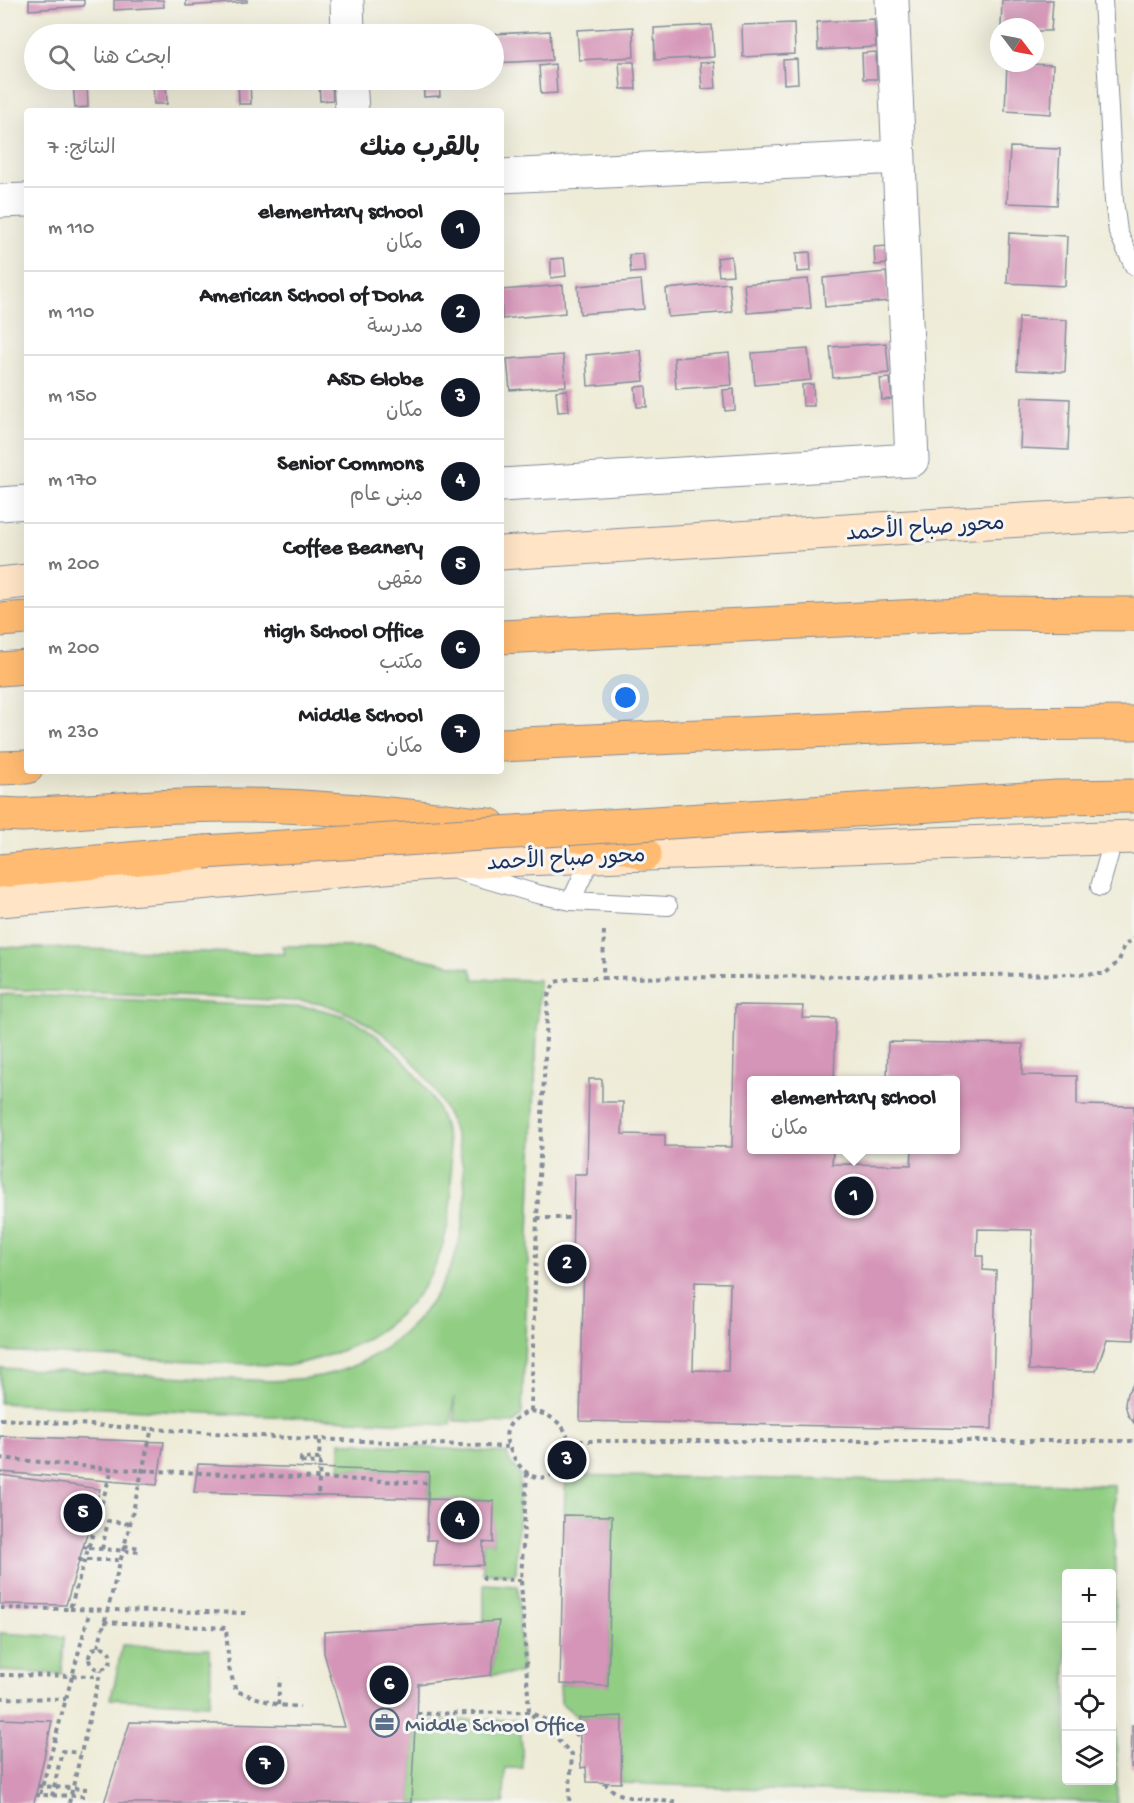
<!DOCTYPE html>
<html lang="ar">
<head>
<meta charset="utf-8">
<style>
  body { margin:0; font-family:"Gochi Hand","Playpen Sans Arabic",sans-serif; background:#f6f6f6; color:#202124; direction:rtl }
  .controls { position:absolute; right:18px; bottom:18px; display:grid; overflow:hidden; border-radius:6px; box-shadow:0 6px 24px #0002 }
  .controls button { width:54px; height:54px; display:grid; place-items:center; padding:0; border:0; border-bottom:2px solid #e0e0e0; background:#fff; color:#202124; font:30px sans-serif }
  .compass { position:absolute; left:990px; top:18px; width:54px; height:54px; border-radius:50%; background:#fff; box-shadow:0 6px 24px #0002; rotate:122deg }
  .you { position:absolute; left:626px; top:698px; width:21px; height:21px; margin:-15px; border:4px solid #fff; border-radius:50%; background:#1a73e8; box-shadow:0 0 0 9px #1a73e833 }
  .badge { display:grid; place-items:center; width:39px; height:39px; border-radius:50%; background:#111827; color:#fff; font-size:20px; font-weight:700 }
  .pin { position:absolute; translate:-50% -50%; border:3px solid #fff; box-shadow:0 2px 6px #0006 }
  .popup { position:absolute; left:747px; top:1076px; width:213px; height:78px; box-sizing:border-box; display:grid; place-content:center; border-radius:6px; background:#fff; filter:drop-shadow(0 2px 4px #0005); font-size:20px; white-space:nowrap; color:#757577 }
  .popup b { font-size:22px; color:#202124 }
  .popup::after { content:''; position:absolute; left:50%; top:100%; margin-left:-12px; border:12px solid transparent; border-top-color:#fff }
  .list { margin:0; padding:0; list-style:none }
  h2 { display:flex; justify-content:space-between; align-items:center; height:78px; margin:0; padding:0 24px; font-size:26px }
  h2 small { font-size:20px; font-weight:400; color:#757577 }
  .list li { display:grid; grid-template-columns:39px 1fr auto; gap:18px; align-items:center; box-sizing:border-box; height:84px; padding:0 24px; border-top:2px solid #e0e0e0 }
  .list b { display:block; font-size:22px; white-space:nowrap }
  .list p { margin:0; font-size:20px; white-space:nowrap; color:#757577 }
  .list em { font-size:20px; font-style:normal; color:#757577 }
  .icon { flex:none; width:33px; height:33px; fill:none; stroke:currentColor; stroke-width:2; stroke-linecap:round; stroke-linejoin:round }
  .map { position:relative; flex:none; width:1134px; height:1803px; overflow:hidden; direction:ltr }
  .search { position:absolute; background:#fff; box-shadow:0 6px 24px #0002; left:24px; top:24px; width:480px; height:66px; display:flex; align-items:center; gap:15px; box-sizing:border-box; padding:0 21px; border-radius:33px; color:#757577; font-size:22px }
  .panel { position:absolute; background:#fff; box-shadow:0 6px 24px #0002; left:24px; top:108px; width:480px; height:666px; border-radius:6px; direction:rtl }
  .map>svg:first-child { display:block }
</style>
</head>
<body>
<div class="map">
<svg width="1134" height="1803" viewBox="0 0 1134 1803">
  <rect width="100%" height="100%" fill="#f6f6f2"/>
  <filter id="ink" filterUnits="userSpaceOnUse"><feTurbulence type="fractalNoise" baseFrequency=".0167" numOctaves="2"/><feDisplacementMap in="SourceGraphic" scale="12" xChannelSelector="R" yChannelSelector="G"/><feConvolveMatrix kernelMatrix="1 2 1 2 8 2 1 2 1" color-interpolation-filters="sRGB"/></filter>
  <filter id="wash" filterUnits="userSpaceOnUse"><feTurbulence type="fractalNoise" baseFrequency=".008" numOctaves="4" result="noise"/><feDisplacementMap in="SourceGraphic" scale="24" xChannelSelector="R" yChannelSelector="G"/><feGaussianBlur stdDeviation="1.35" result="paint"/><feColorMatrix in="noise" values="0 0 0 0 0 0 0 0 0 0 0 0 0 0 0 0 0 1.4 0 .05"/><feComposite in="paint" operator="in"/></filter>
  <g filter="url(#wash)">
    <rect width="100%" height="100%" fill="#eeebd7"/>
    <path fill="#91ce83" stroke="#567e70" stroke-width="1.5" fill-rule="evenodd" d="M282,946L367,947L471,969L474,979L539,980L522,1414L514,1423L455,1421L454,1397L451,1425L0,1403V1368L272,1381C298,1379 323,1378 348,1368C376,1357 401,1338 421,1315C510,1210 456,1049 329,1006C319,1003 308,1002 297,1001L0,989V947L285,954Z
      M0,994L315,1008C323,1010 332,1012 341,1015C381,1030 426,1079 441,1117C451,1143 452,1172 451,1199C449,1229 440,1264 422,1289C387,1336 342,1355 287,1366L0,1351Z
      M340,1442L507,1453L510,1462L520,1474L516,1572L513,1574L483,1573V1542L493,1543V1501L428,1499L429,1472L340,1469Z
      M566,1475L1114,1485L1117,1803L621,1783V1716L579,1718L561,1703L560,1684L608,1685L612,1516L564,1515ZM1066,1574H1112V1780H1066Z
      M484,1584L518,1586L522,1671L515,1674L491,1675L498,1622L484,1623Z
      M0,1633L64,1637L62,1674L0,1671Z
      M122,1645L210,1649L211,1689L209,1704L110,1699L115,1682Z
      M476,1720H514L520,1726L521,1734L523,1768H505L504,1803H411L415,1727H417V1722Z"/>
    <g id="blocks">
      <path fill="#d595b8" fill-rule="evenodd" d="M29,0H84V6L29,10Z
        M114,0H163L164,7L114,10Z
        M186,0H247V2L186,6Z
        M1002,0H1053L1051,31H1035V27H1001Z
        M874,19L876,47L818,50L817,22Z
        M794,23L795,54L743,57L742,25Z
        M712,25L714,57L655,60L654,28Z
        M633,27L634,57L579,60L577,30Z
        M550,31L552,60L494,63V34Z
        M876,52L877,79H863L862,53Z
        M797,59L798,83L784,84L783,60Z
        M619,62H634L636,89H621Z
        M714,62L716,88L702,89L700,63Z
        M1007,63L1053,65L1051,114L1005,111Z
        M555,64L557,93L541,94L539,66Z
        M238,80H250L251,104H239Z
        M319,80H332L333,100L320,101Z
        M423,80H439L440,96L424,97Z
        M166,81L167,104H154L153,82Z
        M87,82L88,107L75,108L73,83Z
        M1010,147L1060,149L1057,205L1007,203Z
        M1009,233L1067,236L1065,286L1007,283Z
        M888,246L889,264L875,265L874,247Z
        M810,252L811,271L797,272L796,253Z
        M643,254L645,272L631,273L629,255Z
        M731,256L733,275L719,276L717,258Z
        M564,258L566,276L551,278V259Z
        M886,272L889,301L825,307L823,278Z
        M808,279L811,308L747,313L744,284Z
        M641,280L644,309L580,314L578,286Z
        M729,283L732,312L668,317L666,289Z
        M563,285L565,313L502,319L501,290Z
        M1019,317L1067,320L1065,372L1017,370Z
        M886,343L889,373L833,378L830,347Z
        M808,349L811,380L755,385L752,353Z
        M641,350L644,381L588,386L586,355Z
        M729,353L732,385L676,389L674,358Z
        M563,355L566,386L510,390L507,359Z
        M890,378L892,399L882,400L880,379Z
        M813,384L814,406H803L802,385Z
        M646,386L647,407H637L635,387Z
        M734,389L735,410L725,411L723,390Z
        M567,390L569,411L558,412L556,391Z
        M1022,397L1070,399L1068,450L1020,448Z
        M735,1005L803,1006L802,1018L836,1019L834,1080H752V1150H833L832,1164L911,1165L912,1150H956V1080H887L888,1042L1023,1044L1022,1075L1077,1076V1105L1134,1106V1340L1107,1339L1096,1371L1029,1370L1032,1230L978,1229L977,1256H983V1270L996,1271L992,1429L580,1421L584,1262H572L574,1174H587L589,1079H602V1102H623L622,1134L665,1135V1146L732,1147ZM695,1282L730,1283L728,1371L693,1370Z
        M1134,1383V1423L1128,1415L1125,1404L1127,1393Z
        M0,1436L164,1442L157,1485L0,1472Z
        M198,1464L429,1472L428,1499L194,1492Z
        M0,1475L100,1489L66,1605L0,1604Z
        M428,1499L494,1501L493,1543L483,1542V1565L434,1566L436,1540H427Z
        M564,1515L612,1516L608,1686L560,1684Z
        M499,1621L491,1675L418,1684L417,1728L415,1727L411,1803H104L130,1722L345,1727L324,1653V1632Z
        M622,1716L621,1783L587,1782L586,1767L581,1768L579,1718Z
        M0,1719L52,1721L34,1803H0Z
        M1132,1725H1134V1768L1131,1767Z"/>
    </g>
  </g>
  <g filter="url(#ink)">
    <use href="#blocks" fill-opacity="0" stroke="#848d9a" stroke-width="1.5"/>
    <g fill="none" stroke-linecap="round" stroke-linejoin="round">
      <defs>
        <path id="lane" d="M1103,0L1114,201L1118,232L1134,266
          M459,871L537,894L571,901L668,906
          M1100,887L1114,837
          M571,901L592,856"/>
        <path id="street" d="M347,0L348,34
          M350,80L352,111
          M501,176L899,157
          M0,201L27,200
          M501,485L912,460L892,0
          M0,504L27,502"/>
        <path id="secondary" d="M501,553L988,522L1134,514
          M0,584L27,581
          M0,900L431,863L645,854L1134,837"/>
        <path id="highway" d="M0,620L27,618
          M501,637L980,613L1134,614
          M0,669L27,667
          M501,745L963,724L1134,723
          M0,768L27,767
          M0,814L22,815C97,811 172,804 247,805C328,806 409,816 489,825
          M573,835C599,838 621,843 645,854
          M0,871L204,852"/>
      </defs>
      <use href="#lane" stroke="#848d9a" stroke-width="20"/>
      <use href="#street" stroke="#848d9a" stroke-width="35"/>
      <use href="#secondary" stroke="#848d9a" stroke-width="35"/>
      <use href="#highway" stroke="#848d9a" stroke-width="35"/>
      <path stroke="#848d9a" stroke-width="4" stroke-dasharray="4.5 4.5" stroke-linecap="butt" d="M603,978L1105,974L1119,961L1124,946L1134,938
        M537,1218H573
        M531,1411L537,1218L548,996L555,982L574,978H603L604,927
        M531,1411C556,1414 576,1433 567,1459C565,1464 560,1469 555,1473C534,1487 517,1467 510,1449C507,1443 505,1437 507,1431C510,1420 522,1414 531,1411Z
        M0,1419L290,1438L509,1447
        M570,1441H1134
        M301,1462L320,1463L318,1496
        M301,1462V1458L319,1459L320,1439
        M527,1473L521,1580L529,1712L572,1754L569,1803
        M124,1546L141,1548
        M83,1547L89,1548
        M102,1549L108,1521L130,1524
        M78,1560H120
        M483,1576L484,1579L521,1580
        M104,1622L226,1628L229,1668L236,1691L278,1705L300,1707
        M89 1658a11 11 0 1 1 22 0a11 11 0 1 1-22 0Z
        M98,1647L130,1524L152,1428
        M0,1675L99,1676
        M0,1698L66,1699
        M278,1705L280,1678
        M417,1714L529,1712L580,1736
        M604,1783L616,1793L629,1797L680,1803
        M38,1786L87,1789
        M36,1795H40
        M52,1796L62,1751L80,1753
        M69,1803L101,1670"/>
      <use href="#lane" stroke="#fff" stroke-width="18"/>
      <use href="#street" stroke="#fff" stroke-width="33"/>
      <use href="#secondary" stroke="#ffe4c6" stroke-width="33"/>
      <use href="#highway" stroke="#ffbb71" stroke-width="33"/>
      <defs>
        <path id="highway-bridge" d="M204,852L1057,797L1134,796"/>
      </defs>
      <use href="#highway-bridge" stroke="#848d9a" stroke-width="35" stroke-linecap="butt"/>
      <path stroke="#848d9a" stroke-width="4" stroke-dasharray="4.5 4.5" stroke-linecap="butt" d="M0,1458L112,1469L428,1483
        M89,1548L140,1552
        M0,1608L70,1609L112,1469
        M70,1609L246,1613
        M84,1796L40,1795L90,1610"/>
      <use href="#highway-bridge" stroke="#ffbb71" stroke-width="33"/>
    </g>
  </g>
  <defs>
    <symbol id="office-ring" viewBox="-11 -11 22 22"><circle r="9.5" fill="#f6f6f2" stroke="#5c6f8a" stroke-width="1.5"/><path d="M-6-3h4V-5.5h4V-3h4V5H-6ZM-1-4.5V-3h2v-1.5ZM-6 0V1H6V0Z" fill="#5c6f8a"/></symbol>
  </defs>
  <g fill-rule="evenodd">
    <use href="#office-ring" x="368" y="1706" width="33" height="33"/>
  </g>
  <g text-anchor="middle" stroke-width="6" stroke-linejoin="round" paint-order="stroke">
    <g font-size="22" fill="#1b2f5e" stroke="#f6f6f2">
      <text transform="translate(925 526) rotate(-4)" y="8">محور صباح الأحمد</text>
      <text transform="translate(566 857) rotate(-3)" y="8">محور صباح الأحمد</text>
    </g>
    <g font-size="22" fill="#4e5e75" stroke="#f6f6f2" text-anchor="start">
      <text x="405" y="1731">Middle School Office</text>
    </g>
  </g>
</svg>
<div class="controls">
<button>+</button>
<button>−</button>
<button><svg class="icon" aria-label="locate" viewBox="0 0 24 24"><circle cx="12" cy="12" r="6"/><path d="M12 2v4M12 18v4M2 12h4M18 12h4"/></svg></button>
<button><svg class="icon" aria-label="layers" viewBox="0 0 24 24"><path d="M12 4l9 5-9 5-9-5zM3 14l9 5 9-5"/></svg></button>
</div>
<svg class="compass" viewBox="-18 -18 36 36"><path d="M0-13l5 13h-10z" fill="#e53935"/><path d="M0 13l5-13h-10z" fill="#757577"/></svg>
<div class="you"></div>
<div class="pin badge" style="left:854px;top:1196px">1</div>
<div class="popup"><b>elementary school</b>مكان</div>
<div class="pin badge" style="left:567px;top:1264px">2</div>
<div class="pin badge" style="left:567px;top:1460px">3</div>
<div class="pin badge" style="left:460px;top:1520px">4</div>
<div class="pin badge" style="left:83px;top:1513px">5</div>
<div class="pin badge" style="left:389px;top:1685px">6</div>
<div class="pin badge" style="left:265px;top:1765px">7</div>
<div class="search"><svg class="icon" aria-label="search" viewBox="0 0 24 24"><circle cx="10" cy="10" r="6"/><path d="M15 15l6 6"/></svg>ابحث هنا</div>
<section class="panel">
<h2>بالقرب منك<small>النتائج: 7</small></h2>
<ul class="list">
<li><span class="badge">1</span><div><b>elementary school</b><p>مكان</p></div><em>110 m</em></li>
<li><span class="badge">2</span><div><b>American School of Doha</b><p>مدرسة</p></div><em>110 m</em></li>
<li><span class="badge">3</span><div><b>ASD Globe</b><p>مكان</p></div><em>150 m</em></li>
<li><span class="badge">4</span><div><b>Senior Commons</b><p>مبنى عام</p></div><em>170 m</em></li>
<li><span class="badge">5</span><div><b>Coffee Beanery</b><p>مقهى</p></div><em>200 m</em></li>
<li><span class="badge">6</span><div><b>High School Office</b><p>مكتب</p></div><em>200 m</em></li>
<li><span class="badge">7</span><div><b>Middle School</b><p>مكان</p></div><em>230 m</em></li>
</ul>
</section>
</div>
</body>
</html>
